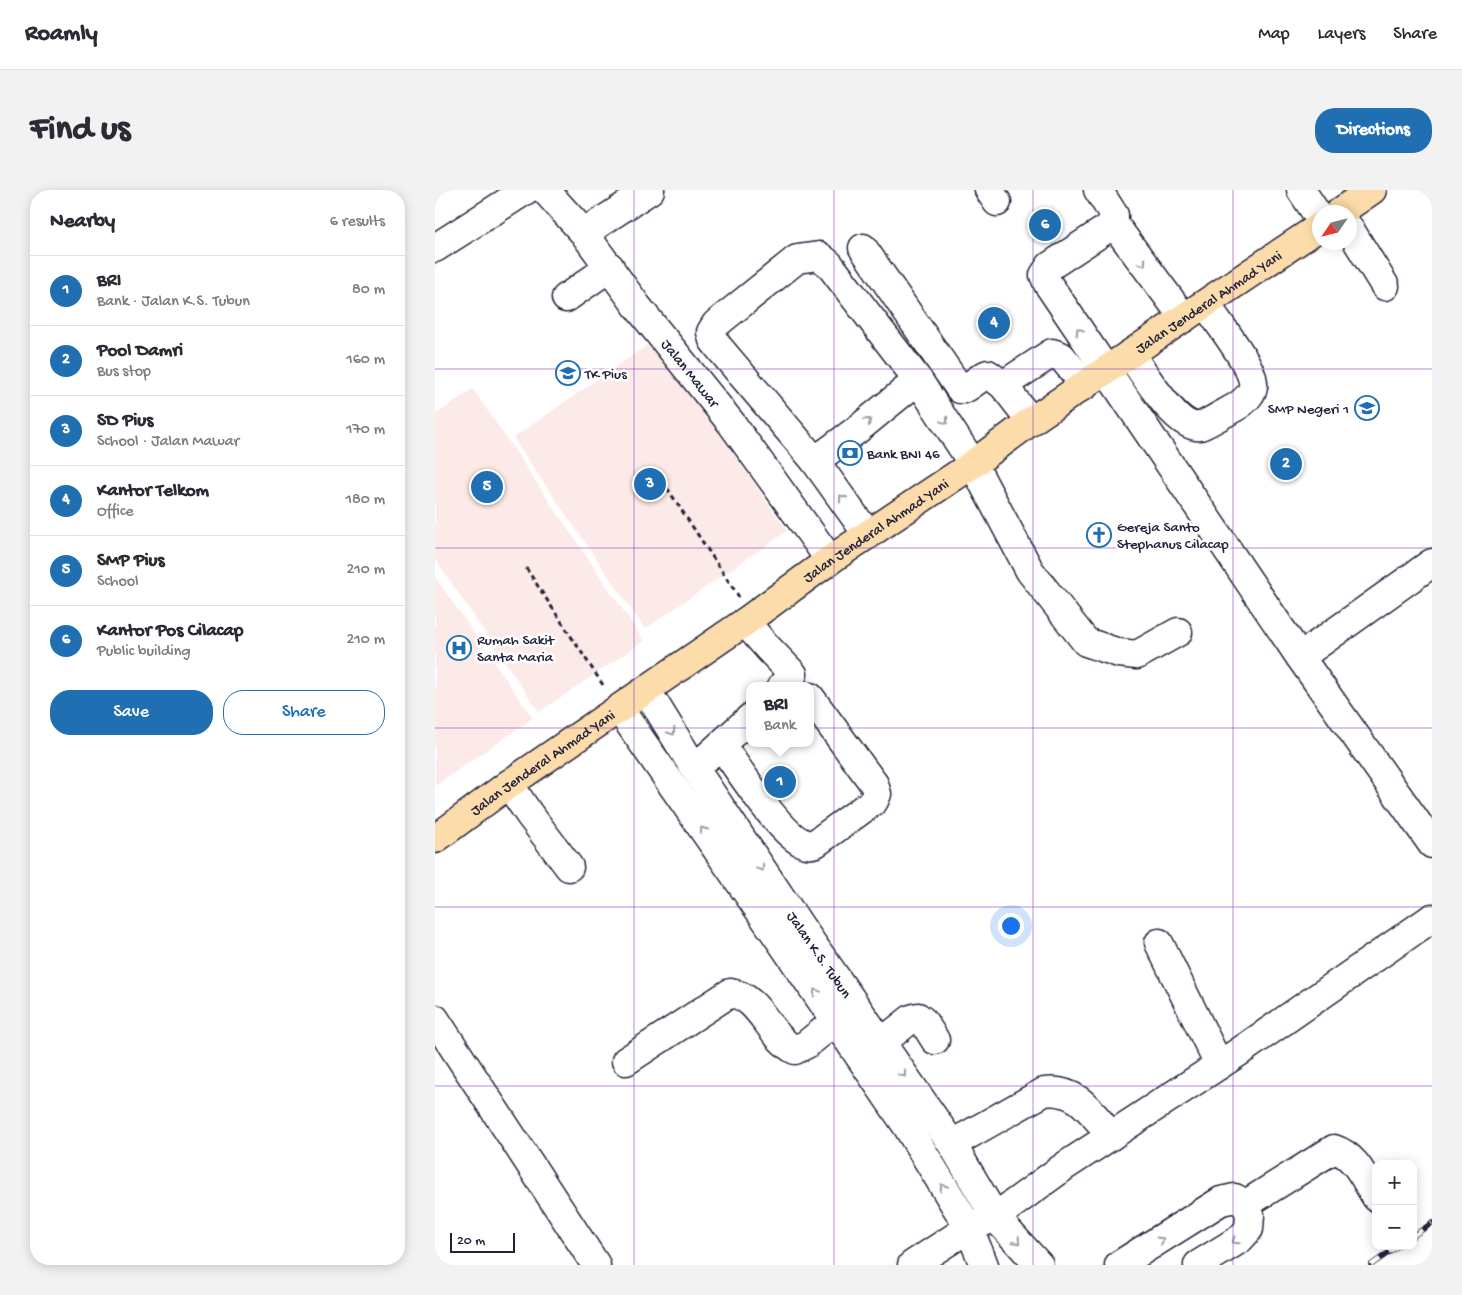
<!DOCTYPE html>
<html lang="en">
<head>
<meta charset="utf-8">
<style>
  body { margin:0; font-family:"Gochi Hand",sans-serif; background:#f2f2f3; color:#2b2b33 }
  .controls { position:absolute; right:15px; bottom:15px; display:grid; overflow:hidden; border-radius:10px; box-shadow:0 2px 12px #0003 }
  .controls button { width:45px; height:45px; display:grid; place-items:center; padding:0; border:0; border-bottom:1px solid #e1e1e2; background:#fff; color:#2b2b33; font:25px sans-serif }
  .compass { position:absolute; left:877px; top:15px; width:45px; height:45px; border-radius:50%; background:#fff; box-shadow:0 2px 12px #0003; rotate:235deg }
  .scale { position:absolute; left:15px; bottom:12px; width:65px; box-sizing:border-box; padding-left:5px; border:2px solid #22223b; border-top:0; font-size:14px; line-height:18px; white-space:nowrap; color:#22223b; -webkit-text-stroke:4px #fff; paint-order:stroke }
  .you { position:absolute; left:575px; top:735px; width:18px; height:18px; margin:-12px; border:4px solid #fff; border-radius:50%; background:#1a73e8; box-shadow:0 0 0 8px #1a73e833 }
  .badge { display:grid; place-items:center; width:32px; height:32px; border-radius:50%; background:#1f6fb2; color:#fff; font-size:16px; font-weight:700 }
  .pin { position:absolute; translate:-50% -50%; border:2px solid #fff; box-shadow:0 1px 5px #0006 }
  .popup { position:absolute; left:311px; top:492px; width:68px; height:65px; box-sizing:border-box; display:grid; place-content:center; border-radius:10px; background:#fff; filter:drop-shadow(0 1px 4px #0005); font-size:16px; white-space:nowrap; color:#7c7c81 }
  .popup b { font-size:19px; color:#2b2b33 }
  .popup::after { content:''; position:absolute; left:50%; top:100%; margin-left:-10px; border:10px solid transparent; border-top-color:#fff }
  .list { margin:0; padding:0; list-style:none }
  h2 { display:flex; justify-content:space-between; align-items:center; height:65px; margin:0; padding:0 20px; font-size:21px }
  h2 small { font-size:16px; font-weight:400; color:#7c7c81 }
  .list li { display:grid; grid-template-columns:32px 1fr auto; gap:15px; align-items:center; box-sizing:border-box; height:70px; padding:0 20px; border-top:1px solid #e1e1e2 }
  .list b { display:block; font-size:19px; white-space:nowrap }
  .list p { margin:0; font-size:16px; white-space:nowrap; color:#7c7c81 }
  .list em { font-size:16px; font-style:normal; color:#7c7c81 }
  .actions { display:flex; gap:10px; padding:15px 20px }
  .actions a { flex:1; padding:11px 0; border:1px solid #1f6fb2; border-radius:20px; text-align:center; font-size:18px; color:#1f6fb2 }
  .actions .main { background:#1f6fb2; color:#fff }
  .map { position:relative; flex:none; width:997px; height:1075px; overflow:hidden; border-radius:20px }
  header { display:flex; align-items:center; gap:30px; box-sizing:border-box; height:70px; padding:0 25px; background:#fff; border-bottom:1px solid #e1e1e2 }
  header strong { font-size:24px }
  nav { display:flex; gap:28px; margin-inline-start:auto; font-size:18px }
  .intro { display:flex; align-items:center; justify-content:space-between; box-sizing:border-box; height:120px; padding:0 30px }
  h1 { margin:0; font-size:35px }
  .button { padding:12px 22px; border-radius:20px; background:#1f6fb2; color:#fff; font-size:18px; font-weight:700 }
  main { display:flex; gap:30px; padding:0 30px }
  aside { flex:1; background:#fff; border-radius:20px; box-shadow:0 2px 12px #0003 }
  .map>svg:first-child { display:block }
</style>
</head>
<body>
<header>
<strong>Roamly</strong>
<nav><a>Map</a><a>Layers</a><a>Share</a></nav>
</header>
<div class="intro"><h1>Find us</h1><a class="button">Directions</a></div>
<main>
<aside>
<h2>Nearby<small>6 results</small></h2>
<ul class="list">
<li><span class="badge">1</span><div><b>BRI</b><p>Bank · Jalan K.S. Tubun</p></div><em>80 m</em></li>
<li><span class="badge">2</span><div><b>Pool Damri</b><p>Bus stop</p></div><em>160 m</em></li>
<li><span class="badge">3</span><div><b>SD Pius</b><p>School · Jalan Mawar</p></div><em>170 m</em></li>
<li><span class="badge">4</span><div><b>Kantor Telkom</b><p>Office</p></div><em>180 m</em></li>
<li><span class="badge">5</span><div><b>SMP Pius</b><p>School</p></div><em>210 m</em></li>
<li><span class="badge">6</span><div><b>Kantor Pos Cilacap</b><p>Public building</p></div><em>210 m</em></li>
</ul>
<div class="actions"><a class="main">Save</a><a>Share</a></div>
</aside>
<div class="map">
<svg width="997" height="1075" viewBox="0 0 997 1075">
  <rect width="100%" height="100%" fill="#fff"/>
  <filter id="ink" filterUnits="userSpaceOnUse"><feTurbulence type="fractalNoise" baseFrequency=".02" numOctaves="2"/><feDisplacementMap in="SourceGraphic" scale="10" xChannelSelector="R" yChannelSelector="G"/><feConvolveMatrix kernelMatrix="1 2 1 2 8 2 1 2 1" color-interpolation-filters="sRGB"/></filter>
  <g filter="url(#ink)">
    <path fill="#fceae8" d="M221,149L352,341L210,439L78,248Z
      M38,199L209,451L104,522L0,369V225Z
      M0,387L98,528L0,596Z"/>
    <g fill="none" stroke-linecap="round" stroke-linejoin="round">
      <defs>
        <g id="minor">
          <path id="s1" d="M110,0L149,43L202,116L297,234L395,370"/>
          <path d="M554,0L562,12"/>
          <path d="M663,0L679,25V34L749,128"/>
          <path d="M866,0L884,27"/>
          <path d="M679,34L615,76L609,85L613,94L865,467L997,654"/>
          <path d="M914,38L950,96"/>
          <path d="M149,43L215,0"/>
          <path d="M0,58L91,0"/>
          <path d="M428,58L525,199H529C538,195 544,187 553,184L568,195L596,231"/>
          <path d="M131,108L175,77"/>
          <path d="M695,164C707,180 742,240 765,236C770,235 793,221 799,218C808,213 820,203 818,192C816,173 782,132 771,114"/>
          <path d="M568,195L617,163L626,166L650,195"/>
          <path d="M380,271L423,239L483,190"/>
          <path d="M433,345L380,271L285,159L278,150L276,142L281,134L362,69L384,66L394,74L483,190L538,274L595,381L651,452L684,463L702,465L743,442"/>
          <path d="M310,432L333,458L358,484L347,496"/>
          <path d="M865,467L997,373"/>
          <path id="s2" d="M212,501L260,579L367,739L517,954L560,1027L604,1075"/>
          <path d="M185,520L347,753L472,936L534,1038L549,1075"/>
          <path d="M286,555C303,578 343,641 366,652C372,655 375,655 381,653L439,611L442,604L439,594L375,507"/>
          <path d="M272,567L315,528"/>
          <path d="M74,594L94,624L134,677"/>
          <path d="M724,753L784,875"/>
          <path d="M0,829L161,1075"/>
          <path d="M446,853L476,829L483,827L488,831L500,850"/>
          <path d="M191,871L295,803C325,806 334,847 360,860L372,854L414,820"/>
          <path d="M517,954L609,902C642,897 657,923 676,946"/>
          <path d="M811,1014L899,959C921,966 929,988 941,1007"/>
          <path d="M477,1075L534,1038L560,1027L630,976L804,862L997,728"/>
          <path d="M684,1075L786,1011L800,1008L811,1014L815,1025L814,1039L805,1049L763,1075"/>
        </g>
        <g id="major">
          <path d="M905,22L937,0"/>
          <path id="s3" d="M0,649L74,594L310,432L395,370L538,274L596,231L695,164L884,37"/>
        </g>
      </defs>
      <use href="#minor" stroke="#22223b" stroke-width="31"/>
      <use href="#major" stroke="#22223b" stroke-width="31"/>
      <path stroke="#22223b" stroke-width="3" stroke-dasharray="5 4" stroke-linecap="butt" d="M232,298L304,407
        M91,378L170,498"/>
      <use href="#minor" stroke="#fff" stroke-width="28"/>
      <use href="#major" stroke="#fddcac" stroke-width="28"/>
      <defs>
        <path id="rail" d="M978,1046L997,1033
          M936,1075L963,1056"/>
      </defs>
      <use href="#rail" stroke="#22223b" stroke-width="5.5"/>
      <use href="#rail" stroke="#fff" stroke-width="4" stroke-dasharray="11" stroke-linecap="butt"/>
    </g>
    <defs><path id="oneway-chevron" d="M-2-3.5L2.5 0L-2 3.5" fill="none" stroke-width="1.6" stroke-linecap="round" stroke-linejoin="round" transform="scale(1.25)"/></defs>
    <g stroke="#9c9ca7">
      <use href="#oneway-chevron" transform="translate(708 73) rotate(53)"/>
      <use href="#oneway-chevron" transform="translate(644 141) rotate(-123)"/>
      <use href="#oneway-chevron" transform="translate(433 231) rotate(-39)"/>
      <use href="#oneway-chevron" transform="translate(510 231) rotate(56)"/>
      <use href="#oneway-chevron" transform="translate(407 308) rotate(-126)"/>
      <use href="#oneway-chevron" transform="translate(237 542) rotate(58)"/>
      <use href="#oneway-chevron" transform="translate(268 640) rotate(-125)"/>
      <use href="#oneway-chevron" transform="translate(326 678) rotate(56)"/>
      <use href="#oneway-chevron" transform="translate(381 802) rotate(-124)"/>
      <use href="#oneway-chevron" transform="translate(468 884) rotate(55)"/>
      <use href="#oneway-chevron" transform="translate(508 997) rotate(-122)"/>
      <use href="#oneway-chevron" transform="translate(726 1050) rotate(-31)"/>
      <use href="#oneway-chevron" transform="translate(582 1051) rotate(48)"/>
      <use href="#oneway-chevron" transform="translate(800 1051) rotate(145)"/>
    </g>
  </g>
  <path fill="none" stroke="#7b2cbf" stroke-width="1" stroke-opacity="0.55" d="M199,0V1075M399,0V1075M598,0V1075M798,0V1075M0,179H997M0,358H997M0,538H997M0,717H997M0,896H997"/>
  <defs>
    <symbol id="school-ring" viewBox="-11 -11 22 22"><circle r="9.5" fill="#fff" stroke="#1f6fb2" stroke-width="1.5"/><path d="M0-5L7-2L0 1L-7-2ZM-4 1L0 2.5L4 1V4Q0 6-4 4Z" fill="#1f6fb2"/></symbol>
    <symbol id="bank-ring" viewBox="-11 -11 22 22"><circle r="9.5" fill="#fff" stroke="#1f6fb2" stroke-width="1.5"/><path d="M-6-4H6V4H-6ZM0-2.3a2.3 2.3 0 1 0 0 4.6a2.3 2.3 0 1 0 0-4.6Z" fill="#1f6fb2"/></symbol>
    <symbol id="church-ring" viewBox="-11 -11 22 22"><circle r="9.5" fill="#fff" stroke="#1f6fb2" stroke-width="1.5"/><path d="M-1.2-6h2.4v3.5h3.3v2.4h-3.3V6h-2.4V-.1h-3.3v-2.4h3.3Z" fill="#1f6fb2"/></symbol>
    <symbol id="hospital-ring" viewBox="-11 -11 22 22"><circle r="9.5" fill="#fff" stroke="#1f6fb2" stroke-width="1.5"/><path d="M-5-5h3v3.5h4V-5h3V5h-3V1.5h-4V5h-3Z" fill="#1f6fb2"/></symbol>
  </defs>
  <g fill-rule="evenodd">
    <use href="#school-ring" x="119" y="169" width="28" height="28"/>
    <use href="#school-ring" x="918" y="204" width="28" height="28"/>
    <use href="#bank-ring" x="401" y="249" width="28" height="28"/>
    <use href="#church-ring" x="650" y="331" width="28" height="28"/>
    <use href="#hospital-ring" x="10" y="444" width="28" height="28"/>
  </g>
  <g text-anchor="middle" stroke-width="5" stroke-linejoin="round" paint-order="stroke">
    <g font-size="15" fill="#22223b" stroke="#fff">
      <text dy="5" stroke="none"><textPath href="#s3" startOffset="942">Jalan Jenderal Ahmad Yani</textPath></text>
      <text dy="5" stroke="none"><textPath href="#s1" startOffset="234">Jalan Mawar</textPath></text>
      <text dy="5" stroke="none"><textPath href="#s3" startOffset="538">Jalan Jenderal Ahmad Yani</textPath></text>
      <text dy="5" stroke="none"><textPath href="#s3" startOffset="132">Jalan Jenderal Ahmad Yani</textPath></text>
      <text dy="5" stroke="none"><textPath href="#s2" startOffset="315">Jalan K.S. Tubun</textPath></text>
    </g>
    <g font-size="15" fill="#22223b" stroke="#fff" text-anchor="start">
      <text x="150" y="188">TK Pius</text>
      <text x="914" y="223" text-anchor="end">SMP Negeri 1</text>
      <text x="432" y="268">Bank BNI 46</text>
      <text x="682" y="341">Gereja Santo<tspan x="682" dy="17">Stephanus Cilacap</tspan></text>
      <text x="42" y="454">Rumah Sakit<tspan x="42" dy="17">Santa Maria</tspan></text>
    </g>
  </g>
</svg>
<div class="controls">
<button>+</button>
<button>−</button>
</div>
<svg class="compass" viewBox="-18 -18 36 36"><path d="M0-13l5 13h-10z" fill="#e53935"/><path d="M0 13l5-13h-10z" fill="#7c7c81"/></svg>
<div class="scale">20 m</div>
<div class="you"></div>
<div class="pin badge" style="left:345px;top:592px">1</div>
<div class="popup"><b>BRI</b>Bank</div>
<div class="pin badge" style="left:851px;top:274px">2</div>
<div class="pin badge" style="left:215px;top:294px">3</div>
<div class="pin badge" style="left:559px;top:133px">4</div>
<div class="pin badge" style="left:52px;top:297px">5</div>
<div class="pin badge" style="left:610px;top:35px">6</div>
</div>
</main>
</body>
</html>
